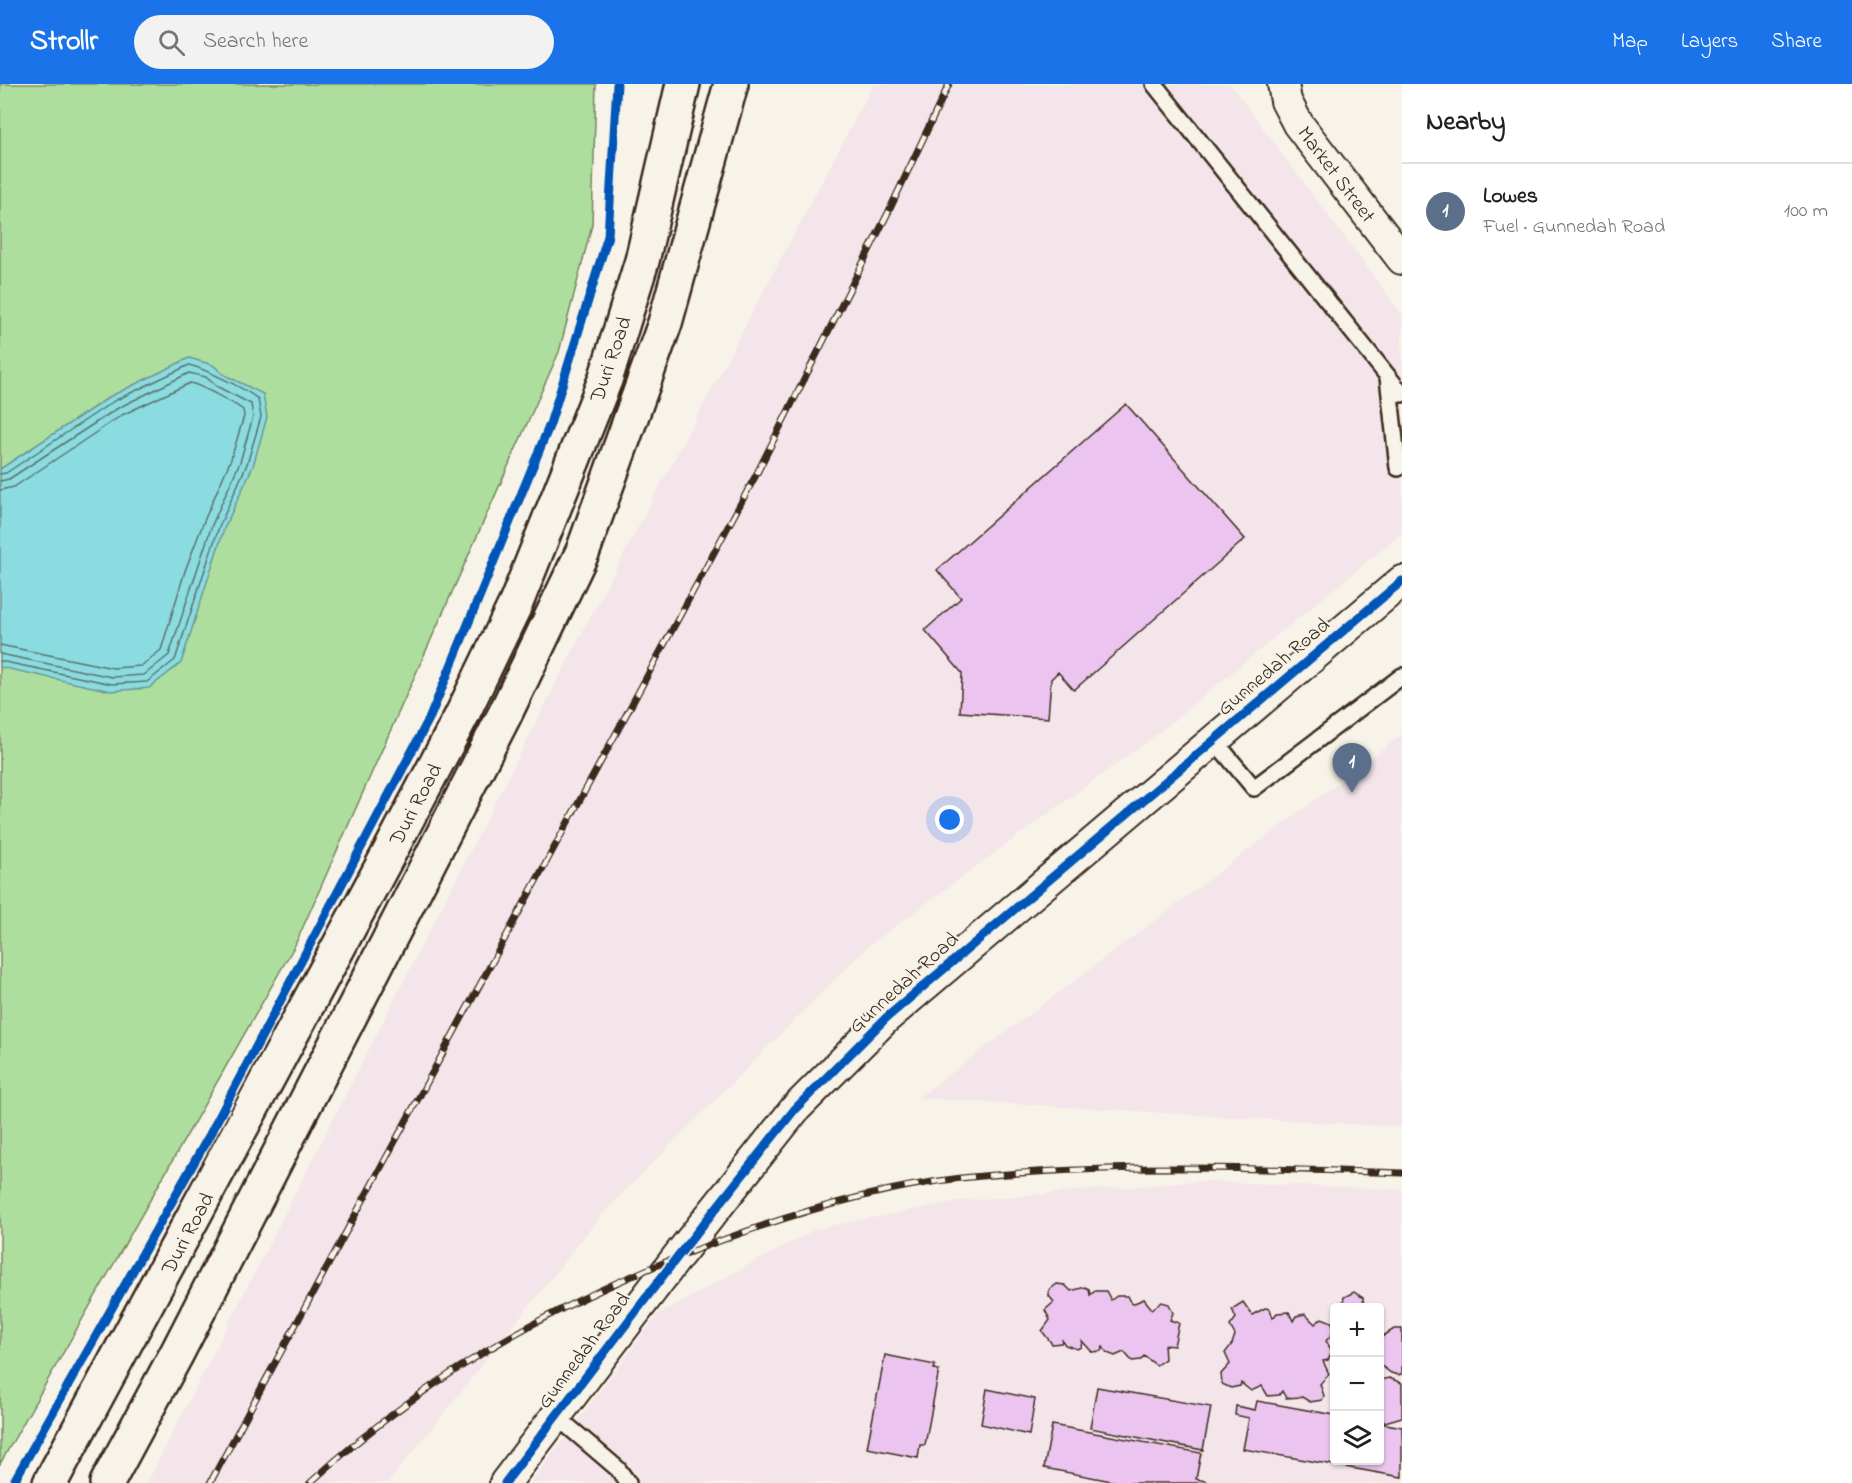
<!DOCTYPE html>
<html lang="en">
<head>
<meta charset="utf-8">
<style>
  body { margin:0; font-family:"Indie Flower",sans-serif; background:#f2f2f2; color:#202124 }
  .controls { position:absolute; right:18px; bottom:18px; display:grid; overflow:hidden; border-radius:6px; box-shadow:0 2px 4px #0004 }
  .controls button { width:54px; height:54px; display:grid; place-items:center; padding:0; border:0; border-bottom:2px solid #e0e0e0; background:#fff; color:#202124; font:30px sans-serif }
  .you { position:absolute; left:950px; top:736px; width:21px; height:21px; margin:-15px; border:4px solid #fff; border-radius:50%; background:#1a73e8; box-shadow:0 0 0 9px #1a73e833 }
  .badge { display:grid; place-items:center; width:39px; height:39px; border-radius:50%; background:#1a73e8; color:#fff; font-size:20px; font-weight:700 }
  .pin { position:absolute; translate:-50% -50px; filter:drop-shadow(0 2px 3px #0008) }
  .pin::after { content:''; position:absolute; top:32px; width:21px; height:18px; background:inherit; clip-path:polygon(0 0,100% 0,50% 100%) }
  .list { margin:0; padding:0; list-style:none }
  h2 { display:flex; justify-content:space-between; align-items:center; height:78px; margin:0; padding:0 24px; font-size:26px }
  h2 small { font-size:20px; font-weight:400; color:#757577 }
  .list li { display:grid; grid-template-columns:39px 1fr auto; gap:18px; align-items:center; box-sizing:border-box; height:96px; padding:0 24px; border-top:2px solid #e0e0e0 }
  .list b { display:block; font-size:22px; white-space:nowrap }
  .list p { margin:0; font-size:20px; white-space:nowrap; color:#757577 }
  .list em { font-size:20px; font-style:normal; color:#757577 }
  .icon { flex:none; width:33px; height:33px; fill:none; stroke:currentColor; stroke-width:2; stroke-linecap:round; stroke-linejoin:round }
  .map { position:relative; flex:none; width:1402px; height:1399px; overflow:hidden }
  header { display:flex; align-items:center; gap:36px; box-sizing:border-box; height:84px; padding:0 30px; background:#1a73e8; color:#fff }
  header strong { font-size:28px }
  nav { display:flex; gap:33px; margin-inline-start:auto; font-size:21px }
  .search { width:420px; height:54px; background:#f2f2f2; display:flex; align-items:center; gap:15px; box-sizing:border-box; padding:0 21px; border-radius:33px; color:#757577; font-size:22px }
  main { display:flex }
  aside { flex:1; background:#fff }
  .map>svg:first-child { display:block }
</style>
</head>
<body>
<header>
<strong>Strollr</strong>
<div class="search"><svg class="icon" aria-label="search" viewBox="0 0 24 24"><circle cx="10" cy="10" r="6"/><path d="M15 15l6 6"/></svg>Search here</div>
<nav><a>Map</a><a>Layers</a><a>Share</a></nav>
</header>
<main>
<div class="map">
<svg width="1402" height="1399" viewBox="0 0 1402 1399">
  <rect width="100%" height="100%" fill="#f7f3e8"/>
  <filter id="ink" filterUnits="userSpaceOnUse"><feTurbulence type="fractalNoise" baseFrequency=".0167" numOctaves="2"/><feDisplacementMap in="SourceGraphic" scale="12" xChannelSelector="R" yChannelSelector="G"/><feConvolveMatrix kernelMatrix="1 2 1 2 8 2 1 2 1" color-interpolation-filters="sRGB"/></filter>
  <g filter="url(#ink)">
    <path fill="#f3e5ea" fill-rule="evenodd" d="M874,0H1230L1402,230V449L1157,650L868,862L603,1129L388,1399H147L585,543Z
      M1402,651V1043L918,1014Z
      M1203,1097L1402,1106V1399H531L658,1230L816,1145L958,1117ZM1334,1224H1380V1376H1334Z"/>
    <path fill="#aede9e" stroke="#74845e" stroke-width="1.5" d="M0,0H596L592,141L559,268L295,861L0,1380Z"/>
    <path fill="#8adce1" stroke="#6a9593" stroke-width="1.5" d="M189,274L213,281L223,290L263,310L267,333L253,382L224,445L181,579L149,604L111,607L0,583V385L111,312Z"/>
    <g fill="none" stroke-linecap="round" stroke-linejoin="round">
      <path stroke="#5b716c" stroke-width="1.5" d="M0,390L6,389L114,317L189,281C205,285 244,304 258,315L261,333L247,380L219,443L175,576L147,598L112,600L0,577
        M0,397L9,395L118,324L189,289L206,293L216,302L251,320L253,333L240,378L212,441L169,571L144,591L112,593L0,570
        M0,406L14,403L122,331L190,299C200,301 234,319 243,326L244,332L231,375L204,437L185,487L161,566L141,582L113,584L0,561"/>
    </g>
    <path fill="#ebc5ef" stroke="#3b2a1e" stroke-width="1.5" d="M1126,320L1245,455L1074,606L1058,588L1051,595L1048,634L960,628L962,589L925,546L961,514L937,486Z
      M1057,1200L1065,1201L1071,1207L1085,1203L1089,1205L1090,1211L1095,1207H1106L1111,1216L1117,1212H1128L1132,1220L1144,1215L1152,1225L1162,1218L1169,1220L1173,1229L1170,1236L1179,1239L1174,1262L1164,1261L1165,1275L1156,1281L1144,1272L1141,1276L1132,1277L1124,1268L1115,1272L1107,1269L1103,1263L1101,1267L1092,1268L1082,1257L1081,1263L1077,1265L1065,1261L1062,1256L1061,1259L1052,1260L1042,1247L1050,1236L1045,1226L1054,1218L1049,1212V1206Z
      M1354,1208L1363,1214L1364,1224H1342L1344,1213Z
      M1243,1218L1252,1231L1265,1224L1270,1225L1273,1234L1277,1229L1289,1228L1293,1237L1296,1232L1305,1230L1315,1240L1322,1234L1332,1238L1334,1248L1326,1257L1332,1267L1328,1276L1323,1277L1329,1290L1320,1300L1324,1312L1322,1316L1310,1318L1302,1313L1286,1314L1282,1307L1279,1311L1268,1312L1262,1302L1251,1307L1241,1299L1240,1302L1231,1304L1222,1300L1221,1290L1230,1280L1225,1269L1232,1260L1235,1251L1230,1242L1236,1234L1232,1225Z
      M1394,1245H1402V1290L1398,1291L1391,1289L1380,1281V1254Z
      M885,1271L935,1281L934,1285L939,1286L925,1361H920L918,1374L867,1364Z
      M1389,1294L1402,1299V1333L1385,1338L1380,1336V1296Z
      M1097,1303L1211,1323L1203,1366L1090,1344Z
      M987,1305L1035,1315L1029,1351L981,1340Z
      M1257,1317L1334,1331V1376H1380V1339L1402,1343V1393L1243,1365L1249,1334L1235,1331L1236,1322L1255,1326Z
      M1052,1341L1201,1369L1196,1395L1206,1397V1399H1122L1044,1384Z"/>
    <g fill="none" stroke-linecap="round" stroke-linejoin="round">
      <defs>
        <path id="service" d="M1154,0L1402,310
          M1388,293L1398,384
          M1214,656L1254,704L1402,592
          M556,1332L618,1385L628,1399"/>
        <path id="minor" d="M1283,0L1286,17L1298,40L1402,175
          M505,1399L678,1172L795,1025L886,934L1402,497"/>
        <path id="primary" d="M50,1399L388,771L461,633L516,519L605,296L642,177L683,0
          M107,1399L177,1269L505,630L583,467L665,239L731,0"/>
      </defs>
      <use href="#service" stroke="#3b2a1e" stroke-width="20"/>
      <use href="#minor" stroke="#3b2a1e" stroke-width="34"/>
      <use href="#primary" stroke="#3b2a1e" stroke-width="38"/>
      <use href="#service" stroke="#f7f3e8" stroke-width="15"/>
      <use href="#minor" stroke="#f7f3e8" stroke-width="30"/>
      <use href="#primary" stroke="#f7f3e8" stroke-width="33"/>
      <defs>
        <path id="rail" d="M210,1399L756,391L888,129L949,0
          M310,1399C439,1281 575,1208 739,1150C811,1124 885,1103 961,1094C1108,1079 1255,1084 1402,1089"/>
      </defs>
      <use href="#rail" stroke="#3b2a1e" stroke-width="7"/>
      <use href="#rail" stroke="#f7f3e8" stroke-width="4.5" stroke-dasharray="14" stroke-linecap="butt"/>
      <defs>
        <path id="cycleway" d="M13,1399L209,1052L430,633L550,340L608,152L617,0
          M505,1399L678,1172L795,1025L886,934L1402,497"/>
      </defs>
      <use href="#cycleway" stroke="#f7f3e8" stroke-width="13"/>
      <use href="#cycleway" stroke="#0057b8" stroke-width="9"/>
    </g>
  </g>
  <g text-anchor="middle" stroke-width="4.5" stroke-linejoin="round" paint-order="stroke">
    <g font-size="21" fill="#3b2a1e" stroke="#f7f3e8">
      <text transform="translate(1337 90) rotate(53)" y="7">Market Street</text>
      <text transform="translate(610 275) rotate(-71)" y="7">Duri Road</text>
      <text transform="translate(1273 582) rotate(-40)" y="7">Gunnedah Road</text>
      <text transform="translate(415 720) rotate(-62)" y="7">Duri Road</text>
      <text transform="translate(903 898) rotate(-42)" y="7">Gunnedah Road</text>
      <text transform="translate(187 1149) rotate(-62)" y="7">Duri Road</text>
      <text transform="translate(583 1266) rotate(-53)" y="7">Gunnedah Road</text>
    </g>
  </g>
</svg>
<div class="controls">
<button>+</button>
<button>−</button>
<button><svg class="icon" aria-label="layers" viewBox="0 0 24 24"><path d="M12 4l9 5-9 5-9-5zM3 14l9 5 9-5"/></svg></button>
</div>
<div class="you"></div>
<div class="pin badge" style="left:1352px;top:709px;background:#5c6f8a">1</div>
</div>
<aside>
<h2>Nearby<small></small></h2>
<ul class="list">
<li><span class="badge" style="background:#5c6f8a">1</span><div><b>Lowes</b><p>Fuel · Gunnedah Road</p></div><em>100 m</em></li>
</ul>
</aside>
</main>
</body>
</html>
